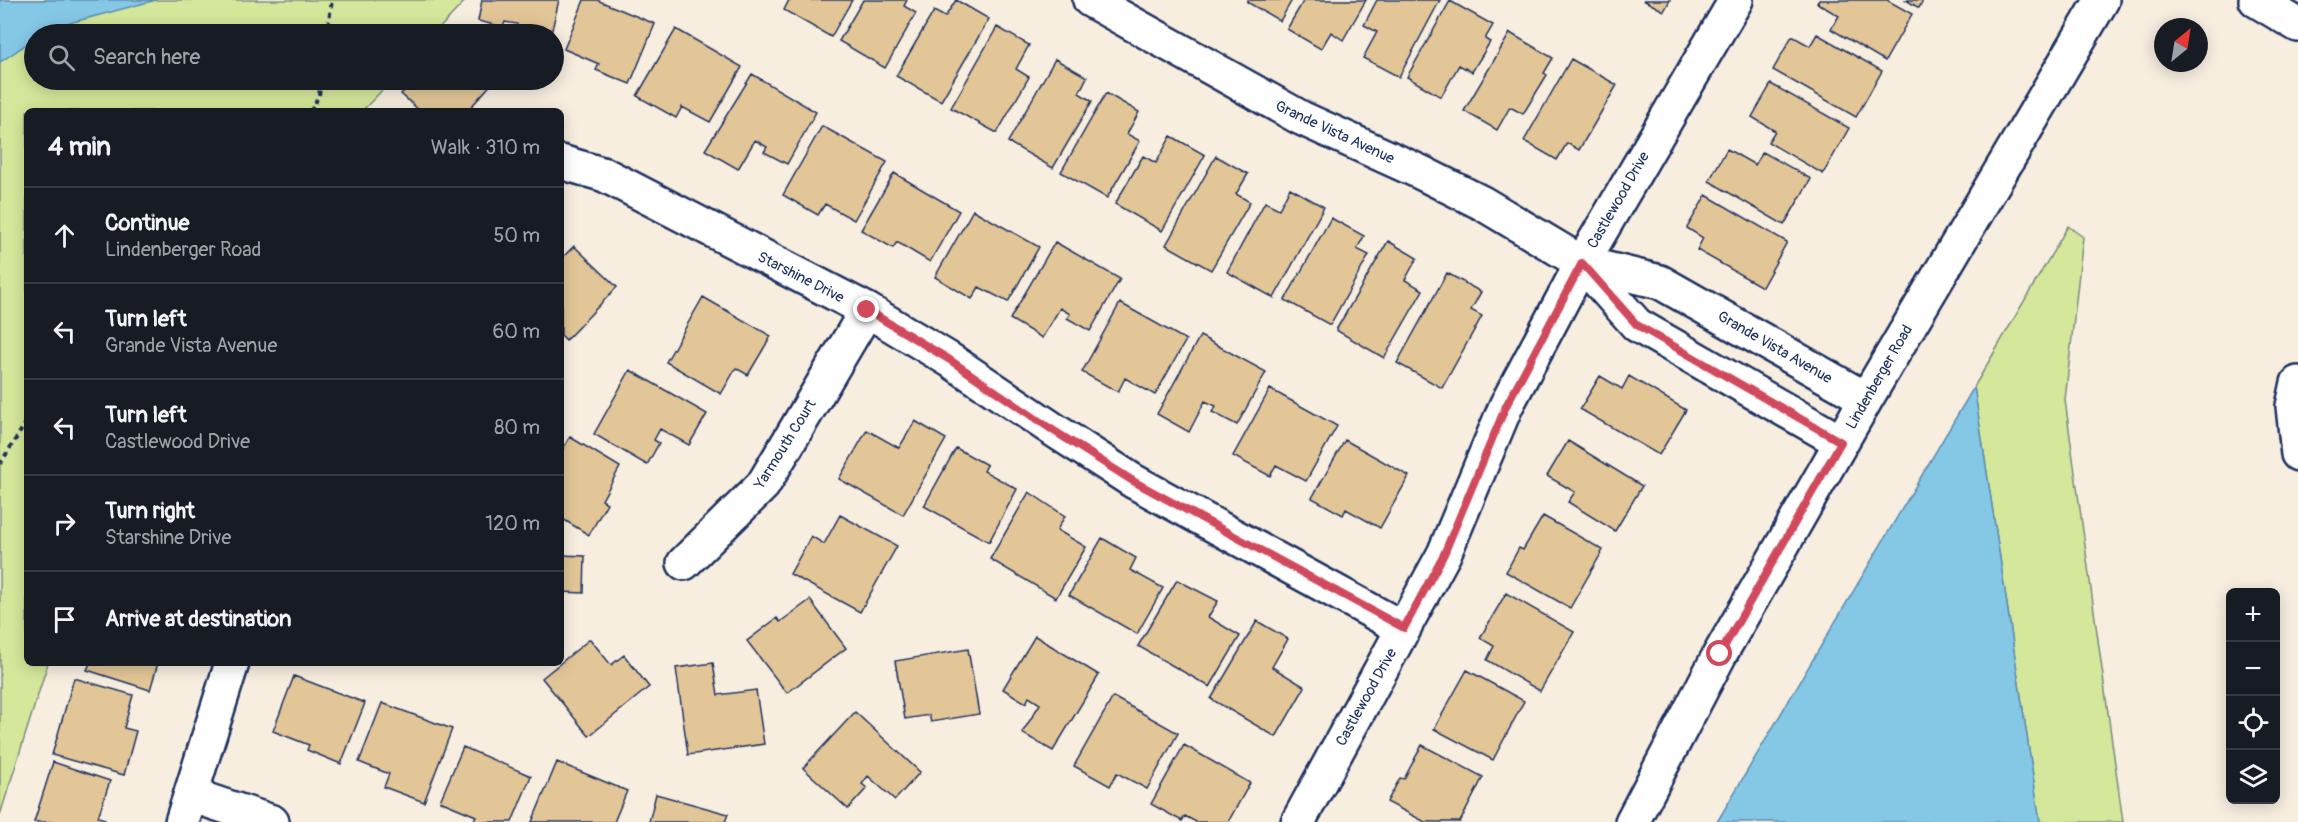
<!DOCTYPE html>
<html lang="en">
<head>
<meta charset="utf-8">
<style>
  body { margin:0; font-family:Pangolin,sans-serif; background:#242831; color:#f1f3f6 }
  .controls { position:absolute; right:18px; bottom:18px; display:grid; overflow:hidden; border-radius:9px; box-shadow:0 3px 15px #0003 }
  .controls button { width:54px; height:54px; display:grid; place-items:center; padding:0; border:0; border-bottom:2px solid #363941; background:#171b24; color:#f1f3f6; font:30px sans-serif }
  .compass { position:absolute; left:2154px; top:18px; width:54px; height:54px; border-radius:50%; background:#171b24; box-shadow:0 3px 15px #0003; rotate:30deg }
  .stop { position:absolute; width:18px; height:18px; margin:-14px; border:4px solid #d1495b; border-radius:50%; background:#fff }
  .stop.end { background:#d1495b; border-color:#fff; box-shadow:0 2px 6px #0008 }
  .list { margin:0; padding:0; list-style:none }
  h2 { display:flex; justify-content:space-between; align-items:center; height:78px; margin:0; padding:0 24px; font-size:26px }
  h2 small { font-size:20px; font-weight:400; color:#9ea1a6 }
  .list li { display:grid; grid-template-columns:39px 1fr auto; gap:18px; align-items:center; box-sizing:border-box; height:96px; padding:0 24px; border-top:2px solid #363941 }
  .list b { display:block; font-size:22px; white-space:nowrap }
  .list p { margin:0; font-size:20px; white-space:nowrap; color:#9ea1a6 }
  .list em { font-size:20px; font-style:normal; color:#9ea1a6 }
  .icon { flex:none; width:33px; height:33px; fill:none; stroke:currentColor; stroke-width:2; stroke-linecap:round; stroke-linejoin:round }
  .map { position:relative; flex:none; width:2298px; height:822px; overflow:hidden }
  .search { position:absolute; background:#171b24; box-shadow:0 3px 15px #0003; left:24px; top:24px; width:540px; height:66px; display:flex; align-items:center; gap:15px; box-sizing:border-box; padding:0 21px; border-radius:33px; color:#9ea1a6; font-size:22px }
  .panel { position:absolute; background:#171b24; box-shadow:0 3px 15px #0003; left:24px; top:108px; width:540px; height:558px; border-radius:9px }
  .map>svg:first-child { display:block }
</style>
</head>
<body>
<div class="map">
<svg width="2298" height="822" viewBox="0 0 2298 822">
  <rect width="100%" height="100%" fill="#f7eee0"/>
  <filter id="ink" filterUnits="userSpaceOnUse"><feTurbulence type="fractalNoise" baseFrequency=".0167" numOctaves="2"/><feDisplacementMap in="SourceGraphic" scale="12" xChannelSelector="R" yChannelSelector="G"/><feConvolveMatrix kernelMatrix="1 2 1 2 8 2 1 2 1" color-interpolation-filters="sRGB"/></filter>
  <g filter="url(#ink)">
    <path fill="#d5e79b" stroke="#788b7c" stroke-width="1.5" d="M0,0H466L434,34H34V80H392L362,111H27V663H48L0,815Z
      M2068,226L2083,237L2065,400L2123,822H2040L1974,387Z"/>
    <path fill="#85c8e6" stroke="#5b8bb0" stroke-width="1.5" d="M0,0H156L62,25L43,34H34V39L0,62Z
      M1974,387L2040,822H1717Z"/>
    <path fill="#e3c697" stroke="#1b2f5e" stroke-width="1.5" d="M482,0H559L551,34H515L517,24L505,22L503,27L478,21Z
      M584,0H597L655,24L630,84L596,70L599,64L564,49Z
      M789,0H852L831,37L784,10Z
      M863,0H907L904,6L916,13L885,68L839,41Z
      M956,0L989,19L941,101L896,76L934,11L945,17Z
      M1248,0H1292L1280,21L1247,2Z
      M1304,0H1366L1343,40L1331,32L1321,49L1287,29Z
      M1377,0H1440L1399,77L1363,58L1377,32L1364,25Z
      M1643,0H1670L1664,11Z
      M1819,0H1887L1912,14L1885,61L1831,29L1839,16L1817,3Z
      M1906,0H1923L1919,8Z
      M1450,1L1493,25L1485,39L1490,42L1472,72L1459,65L1441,97L1407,77Z
      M997,27L1029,45L1016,69L1029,77L997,133L951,108Z
      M676,29L742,67L710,122L682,107L676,118L637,96Z
      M1510,33L1553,58L1544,73L1547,75L1523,114L1510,107L1497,130L1464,111Z
      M1817,34L1882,71L1856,117L1773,70L1792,36L1810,46Z
      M1055,59L1087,77L1079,93L1092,101L1053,168L1008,142Z
      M1571,59L1617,85L1579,150L1567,143L1557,160L1524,141Z
      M752,74L816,112L787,164L764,152L767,147L755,140L738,169L705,150Z
      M415,80H495L470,108L473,111H420L401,94Z
      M1771,84L1849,128L1823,174L1768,142L1775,131L1752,117Z
      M1106,93L1139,112L1127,134L1140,141L1107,198L1061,172Z
      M822,126L887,162L854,220L825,204L818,215L783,195Z
      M1171,136L1205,155L1162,231L1115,204L1143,156L1156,163Z
      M1727,149L1755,165L1763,152L1811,179L1784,225L1709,181Z
      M1216,156L1248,174L1236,194L1250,202L1211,270L1166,245Z
      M894,173L959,211L930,262L897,242L893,248L861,230Z
      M1290,188L1324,207L1274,298L1227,272L1265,202L1279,209Z
      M1706,195L1787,242L1762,287L1697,250L1703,238L1687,228Z
      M973,210L1039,247L1008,302L979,287L972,299L935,277Z
      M1331,218L1364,236L1357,249L1369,255L1330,325L1285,300Z
      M1388,241L1417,258L1405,280L1423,290L1384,358L1336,330Z
      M1055,242L1120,279L1090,331L1067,318L1070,314L1060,308L1042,338L1010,319Z
      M574,246L617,287L566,340L561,335V259Z
      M1447,273L1481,292L1471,310L1482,316L1442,388L1397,363Z
      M703,297L771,336L748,375L736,368L721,394L666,362Z
      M1120,303L1186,340L1155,395L1125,378L1118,392L1082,372Z
      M1200,336L1266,372L1237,425L1212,412L1216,406L1205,401L1189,432L1157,414Z
      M630,370L707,414L689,445L660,429L654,440L659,443L647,465L594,434Z
      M1600,376L1622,389L1629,376L1686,410L1659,455L1580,409Z
      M1270,389L1337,426L1306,481L1276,465L1270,476L1233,456Z
      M915,421L946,439L903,515L839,479L867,430L899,448Z
      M570,437L620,467L602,500L607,503L589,535L561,518V452Z
      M1345,440L1409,476L1380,528L1346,509L1343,515L1312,498Z
      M1568,441L1642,486L1615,531L1568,502L1575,492L1547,476Z
      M956,448L987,465L984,471L1017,489L989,542L924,506Z
      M1029,492L1065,516L1057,530L1086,547L1056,598L990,559Z
      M840,515L897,546L860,612L790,574L811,536L824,544Z
      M1543,516L1603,550L1570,608L1506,572L1519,548L1523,550Z
      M1102,538L1136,558L1130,570L1163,588L1137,634L1069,595Z
      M561,555L585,556L584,593L561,592Z
      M1177,580L1218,601L1208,617L1240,636L1210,687L1138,646Z
      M1506,593L1574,632L1540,691L1487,660L1494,646L1480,638Z
      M810,600L846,648L787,693L747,641L777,618L780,622Z
      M1257,621L1288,639L1272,667L1305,687L1276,737L1211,699Z
      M1035,636L1099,675L1053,751L1022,733L1040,704L1029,697L1026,703L1003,689Z
      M590,639L611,665L624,655L649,687L589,736L542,678Z
      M968,649L979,714L931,722L929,715L905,719L895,661Z
      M90,663H158L150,690L87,670Z
      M713,663L718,695L756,690L764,744L688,755L676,668Z
      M1467,670L1524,701L1493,760L1434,729Z
      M294,676L365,703L341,764L307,750L309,745L273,731Z
      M74,678L133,695L124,728L136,731L124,775L52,755Z
      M1113,697L1178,733L1147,789L1117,773L1110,786L1074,766Z
      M382,703L452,729L424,802L384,787L389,774L359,762Z
      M855,712L920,772L895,800L868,776L862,784L867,788L848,809L803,768Z
      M1184,745L1250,783L1228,822H1196L1185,816L1182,821L1151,804Z
      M1422,745L1483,777L1460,822H1425L1387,802L1400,778L1404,779Z
      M463,747L531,776L512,822H473L476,816L440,801Z
      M53,762L110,781L98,817L105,819L104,822H34Z
      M557,762L627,791L614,822H532Z
      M656,794L728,814L725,822H649Z"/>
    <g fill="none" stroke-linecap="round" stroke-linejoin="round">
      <defs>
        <path id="minor" d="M1090,0L1301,118L1420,172L1482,203L1582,263L1660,282L1866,399
          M2256,0L2298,25
          M561,162L605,175L867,310L950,360L1051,428L1133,481L1404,629
          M1582,263L1637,325L1841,442
          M2298,383L2293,406L2298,454
          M684,563L763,485L867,310
          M191,795L272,822
          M182,822L232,663
          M1298,822L1444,554L1506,406L1582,263L1736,0
          M1632,822L1720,654L1866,399L2102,0"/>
      </defs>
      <use href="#minor" stroke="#1b2f5e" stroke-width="38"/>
      <path stroke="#1b2f5e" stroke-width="4" stroke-dasharray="4.5 4.5" stroke-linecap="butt" d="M327,34L332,0
        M311,111L319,95L321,80
        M0,464L27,421"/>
      <use href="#minor" stroke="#fff" stroke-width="33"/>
    </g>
  </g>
  <g fill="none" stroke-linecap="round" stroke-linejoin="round" filter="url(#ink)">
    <path stroke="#d1495b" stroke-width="8" d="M867,310L950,360L1051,429L1133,481L1404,628L1444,554L1506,406L1582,263L1637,325L1841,442L1720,654"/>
  </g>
  <g text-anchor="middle" stroke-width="4.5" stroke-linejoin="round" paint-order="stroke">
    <g font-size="15" fill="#1b2f5e" stroke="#fff">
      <text transform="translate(1335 132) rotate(25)" y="5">Grande Vista Avenue</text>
      <text transform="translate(1618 200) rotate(-60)" y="5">Castlewood Drive</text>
      <text transform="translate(801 277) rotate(27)" y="5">Starshine Drive</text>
      <text transform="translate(1775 347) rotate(30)" y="5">Grande Vista Avenue</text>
      <text transform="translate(1879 377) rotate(-60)" y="5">Lindenberger Road</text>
      <text transform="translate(785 444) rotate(-58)" y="5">Yarmouth Court</text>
      <text transform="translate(1366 697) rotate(-61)" y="5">Castlewood Drive</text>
    </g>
  </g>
</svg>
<div class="controls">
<button>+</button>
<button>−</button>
<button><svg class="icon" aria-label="locate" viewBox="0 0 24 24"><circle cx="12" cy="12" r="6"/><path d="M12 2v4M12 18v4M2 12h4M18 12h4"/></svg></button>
<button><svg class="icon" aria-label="layers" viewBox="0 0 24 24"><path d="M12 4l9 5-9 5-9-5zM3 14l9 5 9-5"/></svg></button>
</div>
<svg class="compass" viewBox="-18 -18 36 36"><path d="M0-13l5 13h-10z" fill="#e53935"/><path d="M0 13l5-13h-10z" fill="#9ea1a6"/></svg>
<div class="stop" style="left:1720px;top:654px"></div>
<div class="stop end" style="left:867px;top:310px"></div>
<div class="search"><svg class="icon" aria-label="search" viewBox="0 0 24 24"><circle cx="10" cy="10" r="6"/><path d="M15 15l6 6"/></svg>Search here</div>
<section class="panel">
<h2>4 min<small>Walk · 310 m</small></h2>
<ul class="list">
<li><svg class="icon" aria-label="ahead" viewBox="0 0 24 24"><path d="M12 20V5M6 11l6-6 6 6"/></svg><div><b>Continue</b><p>Lindenberger Road</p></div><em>50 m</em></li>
<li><svg class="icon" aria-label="left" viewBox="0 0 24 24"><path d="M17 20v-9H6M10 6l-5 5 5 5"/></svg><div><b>Turn left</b><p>Grande Vista Avenue</p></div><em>60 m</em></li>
<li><svg class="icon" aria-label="left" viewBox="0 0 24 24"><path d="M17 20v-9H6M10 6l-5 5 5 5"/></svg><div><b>Turn left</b><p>Castlewood Drive</p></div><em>80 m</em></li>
<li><svg class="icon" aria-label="right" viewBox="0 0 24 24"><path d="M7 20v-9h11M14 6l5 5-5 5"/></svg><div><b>Turn right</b><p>Starshine Drive</p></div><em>120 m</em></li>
<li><svg class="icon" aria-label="arrive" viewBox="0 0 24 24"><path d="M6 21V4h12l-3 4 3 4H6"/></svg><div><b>Arrive at destination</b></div></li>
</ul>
</section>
</div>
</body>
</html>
